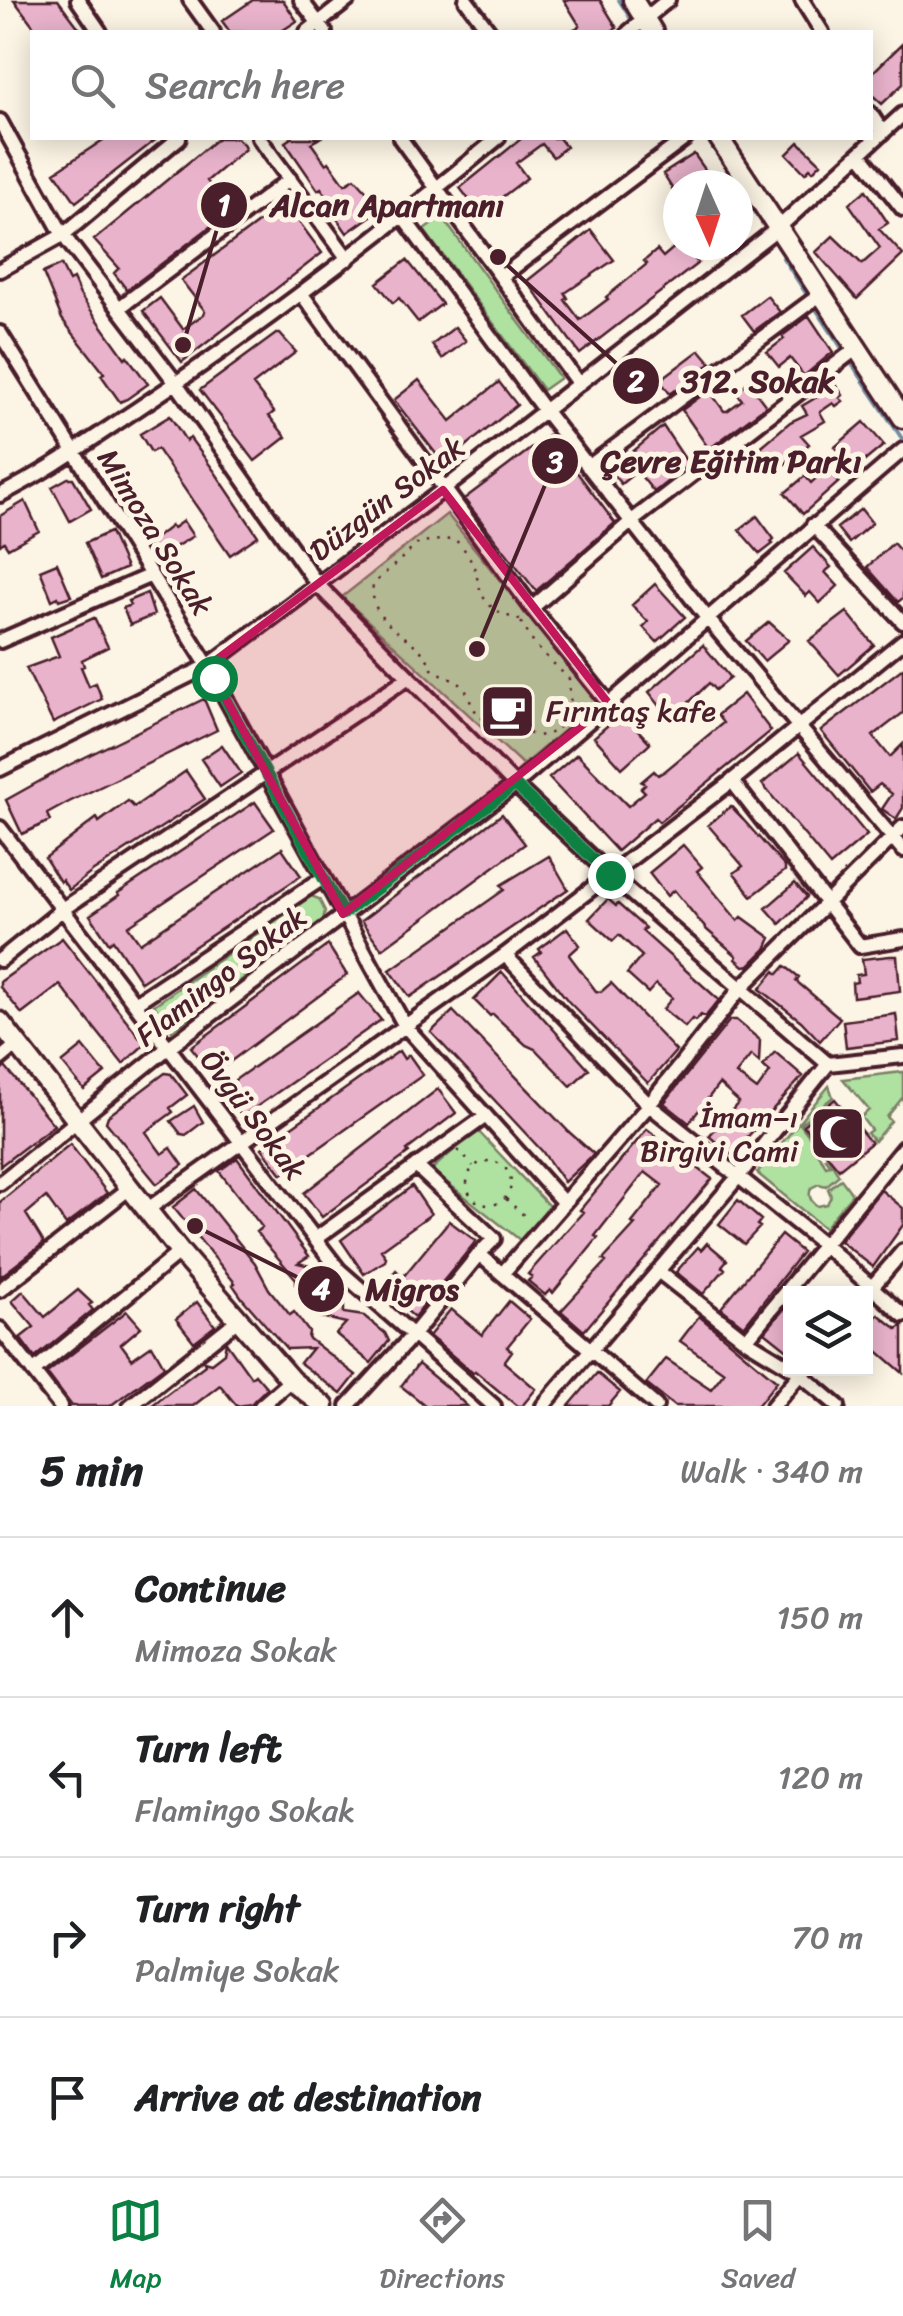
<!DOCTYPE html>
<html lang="en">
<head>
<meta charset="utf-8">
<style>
  body { margin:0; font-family:Sriracha,sans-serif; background:#f2f2f2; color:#202124 }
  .controls { position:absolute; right:30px; bottom:30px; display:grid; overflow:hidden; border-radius:0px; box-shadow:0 5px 25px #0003 }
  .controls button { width:90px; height:90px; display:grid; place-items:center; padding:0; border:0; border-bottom:2px solid #e0e0e0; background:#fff; color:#202124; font:50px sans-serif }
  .compass { position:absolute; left:663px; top:170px; width:90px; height:90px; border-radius:50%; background:#fff; box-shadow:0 5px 25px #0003; rotate:177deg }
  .stop { position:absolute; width:30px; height:30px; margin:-22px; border:8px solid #0b8043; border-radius:50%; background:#fff }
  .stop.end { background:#0b8043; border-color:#fff; box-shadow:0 2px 10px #0008 }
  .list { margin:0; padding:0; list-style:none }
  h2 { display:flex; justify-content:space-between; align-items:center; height:130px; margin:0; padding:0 40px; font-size:42px }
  h2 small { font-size:32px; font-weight:400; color:#757577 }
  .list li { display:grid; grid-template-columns:65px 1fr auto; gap:30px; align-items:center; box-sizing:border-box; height:160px; padding:0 40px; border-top:2px solid #e0e0e0 }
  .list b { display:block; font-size:38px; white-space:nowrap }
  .list p { margin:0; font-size:32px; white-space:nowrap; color:#757577 }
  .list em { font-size:32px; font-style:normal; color:#757577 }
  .icon { flex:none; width:55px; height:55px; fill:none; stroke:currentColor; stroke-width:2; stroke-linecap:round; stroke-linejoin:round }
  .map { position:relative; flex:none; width:903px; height:1406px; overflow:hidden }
  .search { position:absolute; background:#fff; box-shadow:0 5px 25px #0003; left:30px; right:30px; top:30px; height:110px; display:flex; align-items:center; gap:25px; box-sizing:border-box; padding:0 35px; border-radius:0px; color:#757577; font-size:38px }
  .sheet { height:770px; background:#fff }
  nav { display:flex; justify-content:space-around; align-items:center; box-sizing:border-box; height:140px; border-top:2px solid #e0e0e0; background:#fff; font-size:28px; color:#757577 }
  nav a { display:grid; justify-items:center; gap:5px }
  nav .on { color:#0b8043 }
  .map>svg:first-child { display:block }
</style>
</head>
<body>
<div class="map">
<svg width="903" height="1406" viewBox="0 0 903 1406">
  <rect width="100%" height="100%" fill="#fcf5e5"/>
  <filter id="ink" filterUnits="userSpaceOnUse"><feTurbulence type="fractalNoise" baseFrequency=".01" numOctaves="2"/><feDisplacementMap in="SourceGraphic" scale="20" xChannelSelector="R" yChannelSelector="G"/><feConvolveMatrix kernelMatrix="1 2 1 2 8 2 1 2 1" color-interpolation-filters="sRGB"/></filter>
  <g filter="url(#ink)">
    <path fill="#afe1a1" stroke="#7c8066" stroke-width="2.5" d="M442,217L560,378L543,390L424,230Z
      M447,514L597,702L523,765L342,597Z
      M311,896L319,899L325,911L323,920L172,1031L154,1005Z
      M903,1072V1097L887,1117L891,1121L874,1141L867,1133L871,1130L861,1117L869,1110L843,1079Z
      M829,1086L833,1097L800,1124L819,1149L817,1152L826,1166L830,1165L825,1158L828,1157L839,1175L826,1186L819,1184L811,1188C808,1196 810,1202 818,1206L827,1204L831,1196L828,1189L841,1179L852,1194L824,1228L757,1173Z
      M477,1130L549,1206L520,1240L431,1170Z"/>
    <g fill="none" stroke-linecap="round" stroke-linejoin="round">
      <path stroke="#728ca0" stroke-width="4" d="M619,0L631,19
        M707,138L737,185
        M738,187L757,216
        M783,258L809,298
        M814,306L845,353
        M850,361L903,440"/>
    </g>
    <path fill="#e9b3cc" stroke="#4a1f2b" stroke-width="2.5" d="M14,0H58L82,32H38Z
      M253,0H283L297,21L280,32H230L222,21Z
      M564,0H600L617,28L609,32H568L580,26Z
      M903,43V84L882,104L870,93V75Z
      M106,138H158L76,202L55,172Z
      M218,138H237L244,145L245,149L207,181L231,211L127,290L114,273L119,268L94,240Z
      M291,138H320L311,143L326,164L329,162L345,184L355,178L382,208L347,233L336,217L338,211L321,188L318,190L285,142Z
      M522,138H559L566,147L553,157L542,144L516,163L527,178L480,214L460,188Z
      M799,142L821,163L813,171L810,168L805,173L787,154Z
      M694,154L716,185H678V198L663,174Z
      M866,190L888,223L879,229L903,255L857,299L816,252L833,236L862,264L880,248L849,204Z
      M285,203L322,253L182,362L143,311L160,298L183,329L204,314L205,311L181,280Z
      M591,230L614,260L565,293L568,298L565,300L580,320L608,299L606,297L647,264L644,261L657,250L663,257L677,245H683L698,263L580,354L527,281Z
      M407,260L442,304L418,322L399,298L393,303L377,283Z
      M61,265L69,281L73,279L80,295L125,358L127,356L148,384L127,399L120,402L101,375L104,373L62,319L43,273Z
      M767,296L780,312L754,331L742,315Z
      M809,316L833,352L804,376L790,358L779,367L767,352L784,339L782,336Z
      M455,327L466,341L442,359L432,345Z
      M276,334H280L296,352L253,385L274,412L269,416L286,437L255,461L200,390Z
      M700,350L711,363L670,394L660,380Z
      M419,380L451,421L499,382L517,405L444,464L394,400Z
      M832,380L843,395L840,398L843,401L836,406L833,403L820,412L825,421L801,435L809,444L785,464L780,459L762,470L750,456L790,422L807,414L802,406L822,394L819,390Z
      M748,382L766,406L709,449L682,410L709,390L724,411H727L742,400L736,392Z
      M170,416L186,441L190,438L215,472L258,536L230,555L157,449L151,452L140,434Z
      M864,422L884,445L854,470L835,447Z
      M663,426L689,465L654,492L637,471L621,484L610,471Z
      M549,435L615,523L536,591L464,499Z
      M827,468L839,482L803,514L785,493L805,476L811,483Z
      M68,478H73L91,509L70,521L52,487Z
      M25,501L39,531L8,548L4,542L0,545V516Z
      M861,509L872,523L849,543L837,528Z
      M757,516L774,539L771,542L773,544L760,554L739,530Z
      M183,521L193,536L157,558L148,544L171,526L173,528Z
      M110,532L126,568L101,579L85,543Z
      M893,543L903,554V598L898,602L867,567Z
      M813,547L831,567L825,572L838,586L820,603L810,592L806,596L784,573Z
      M57,563L71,596L59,600L58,597L52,600L40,570Z
      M655,584L685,617L657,642L643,627L648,622L632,605Z
      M147,593L154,615L130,625L123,608L130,605L128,601Z
      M847,612L874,645L839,675L809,641Z
      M94,618L108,647L82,660L84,666L81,667L89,686L96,683L102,699L53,723L26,668L59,656L51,637Z
      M769,622L789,640L764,661L746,641Z
      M703,645L730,678L715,690L709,683L671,720L649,692Z
      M903,668V713L873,736L890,757L903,744V808L896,819L882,809L892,794L880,784L870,792L821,731Z
      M743,694L771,731L659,822L655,818L617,851L549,778L577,754L628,806L645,792L641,788L645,784L641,782L654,771L658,775L665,771L723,723L717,715Z
      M204,699L217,730L69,802L47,814L50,821L22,834L6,800L67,766Z
      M492,700H521V723L492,724Z
      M622,713L650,743L622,768L594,737Z
      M222,745L241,773L220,787L201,759Z
      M799,753L867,835L830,866L762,784Z
      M186,771L205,799L92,872L69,890L62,880L60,882L45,858L97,818L99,822L128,801L134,807Z
      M255,802L274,829L128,926L140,943L282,848L301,876L141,982L113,940L109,943L90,915L119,895L118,893Z
      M731,806L785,867V871L752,896L734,873L743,866L708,825Z
      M502,814L525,844L382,949L361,921Z
      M683,845L702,867L697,871L738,921L742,917L771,938L766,949L750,965L744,966L736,959L737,956L707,930L674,890L667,896L649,873Z
      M549,856L568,889L410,997L390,970L504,890L501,885Z
      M795,883L807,897L780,924L766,908Z
      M608,899L616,906L618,904L645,928L642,931L719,1000L705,1017L701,1015L695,1021L692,1019L685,1027L663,1009L672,998L656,984L648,993L627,974L642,956L619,935L613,941L589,919Z
      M567,928L580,945L569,955L596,991L601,992L611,983L676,1051L648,1083L568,1001L534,957L541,952L539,949Z
      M62,938L145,1044L123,1064L60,985L22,1014L0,987V982Z
      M328,945L347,975L215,1073L203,1062L191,1047Z
      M890,956H897L900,991L853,997L852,983L857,982L856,975L864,974L862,959Z
      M785,966L799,977L796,981L840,1018L820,1041L801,1021L760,989L775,971L778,974Z
      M502,972L589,1069L571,1086L535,1049L526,1045L493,1014L490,1016L474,1000Z
      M359,993L381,1020L242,1117L225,1087Z
      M453,1011L569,1132L594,1154L564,1182L542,1151L431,1032Z
      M896,1014L899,1041L846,1047L843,1021Z
      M730,1020H736L760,1040L759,1062L751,1055L736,1074L757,1090L770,1072L763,1066L775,1052L803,1076L731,1155L709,1136L739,1102L719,1084L689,1123L664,1103Z
      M83,1046L105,1073L84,1090L62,1063Z
      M399,1051L404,1059L409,1055L423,1075L282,1174L262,1148Z
      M5,1067L54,1125L0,1166V1072Z
      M165,1073L171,1074L187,1095L170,1108L173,1112L146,1132L162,1154L171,1148L183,1165L157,1184L106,1122L108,1116Z
      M438,1089L456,1113L407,1150L409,1153L322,1217L304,1193Z
      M835,1099L871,1143L839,1169L803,1125Z
      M194,1106L203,1122L186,1135L181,1134L171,1121Z
      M647,1129L712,1179L584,1331L561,1311L606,1262L603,1260L635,1225L632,1223L662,1185L645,1172L595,1236L598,1238L553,1293L550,1290L545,1295L528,1281L532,1277L528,1274L583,1212L580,1210Z
      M70,1144L107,1193L66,1225L46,1197L26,1214L44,1243L0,1277V1202Z
      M237,1158L309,1256L298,1263L318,1268L344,1300V1313L364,1316L385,1333L389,1341L371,1363L336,1334L346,1323L320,1317L296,1285V1279L256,1232L262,1227L219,1171Z
      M412,1186L431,1214L381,1250L386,1257L385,1261L364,1274L341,1240Z
      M196,1189L255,1263L269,1289L290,1315L294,1312L309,1332L308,1338L356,1375L341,1394L300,1363L312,1348L287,1349L270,1330L242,1298L233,1285L235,1283L173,1207Z
      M881,1190L903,1208V1225L873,1267L840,1241Z
      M738,1200L761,1220L757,1225L760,1227L744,1244L719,1224Z
      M449,1221L476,1241L414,1317L381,1288L396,1270L403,1277Z
      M781,1235L802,1252L744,1326L721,1308Z
      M707,1243L727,1260L722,1266L725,1269L703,1294L676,1272L698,1247L701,1250Z
      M78,1290L92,1303L89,1305L93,1310L35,1358L20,1338L34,1327L12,1301L23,1291L45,1317Z
      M509,1301L530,1319L507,1347L512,1351L504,1362L536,1389L522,1406H517L475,1371L473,1373L429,1336L451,1309L482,1335Z
      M197,1302L215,1326L194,1342L176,1319Z
      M784,1309L790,1314V1352L765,1332Z
      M127,1311L141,1327L121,1344L132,1359L152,1345L164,1366L110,1406H72L47,1373Z
      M878,1314L897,1329L903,1325V1373L866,1341V1330Z
      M699,1316L777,1381L757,1406H674L646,1384L666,1359L711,1389L724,1372L680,1341Z
      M226,1342L251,1377L255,1374L267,1388L251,1404L237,1406L220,1385L193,1406H151L205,1365L204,1361L211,1363L224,1353Z
      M418,1364L452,1392L467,1406H426L401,1386Z
      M597,1373L620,1392L608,1406H569Z"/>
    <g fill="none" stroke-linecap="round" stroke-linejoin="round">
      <defs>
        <path id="street" d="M78,0L100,32
          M190,0L213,32
          M301,0L325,32
          M466,0L490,32
          M802,0L822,32
          M307,32L348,0
          M629,32L668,0
          M870,113L883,133
          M0,121L63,235L176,383L317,584L515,785L610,875L828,1064
          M259,138L348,259
          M400,138L578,383
          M860,154L903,209
          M403,217L544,410L708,619L903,850
          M0,270L63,235L179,138
          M501,277L686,138
          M301,293L532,608L632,521L857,348
          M119,308L290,179
          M0,333L208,666L405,1026L564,1203
          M588,467L821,294
          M0,495C48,471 92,439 136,410C262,326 382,234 498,138
          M813,525L903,622
          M532,608L609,704
          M0,641L151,575
          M0,769L208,666L443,490L778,228L903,114
          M732,781L860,946L903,939
          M0,828L339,1270L494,1406
          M505,955L649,1105L824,1245L903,1315
          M0,960L63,909L409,677
          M135,1003L323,878
          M0,1059L18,1044
          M828,1064L903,1056
          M416,1166L494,1239L479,1254
          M0,1183L169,1047L515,785L903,450
          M148,1209L505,955L732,781L903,641
          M315,1239L486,1116
          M658,1271L746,1340L790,1367
          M502,1274L649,1105L740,989L903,827
          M872,1287L903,1251
          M0,1290L131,1187
          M0,1329L60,1406
          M746,1340L903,1148
          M793,1368L838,1406
          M33,1372L180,1252
          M130,1406L238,1320
          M261,1406L291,1380
          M348,1406L412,1336L479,1254L656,1406
          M543,1406L738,1177L828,1064
          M773,1406L801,1373"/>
        <path id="secondary" d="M633,0L653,32
          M719,138L903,418
          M0,1022L180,1252L291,1380L324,1406"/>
      </defs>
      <use href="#street" stroke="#4a1f2b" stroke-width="20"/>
      <use href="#secondary" stroke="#4a1f2b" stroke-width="25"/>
      <path stroke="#4a1f2b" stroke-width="2.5" stroke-dasharray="2.5 8" stroke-linecap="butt" d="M520,620C459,603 494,573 454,539L420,542L373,584C368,631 420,633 432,669L464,686L473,708L490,727L514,729L538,736L555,732L571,709L569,679L534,644L520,620L524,616
        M284,920L296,938
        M239,947L254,969
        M221,978L291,930
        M186,985L202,1007
        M221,986L214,983L215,976L221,978L224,990
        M195,996L213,983
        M458,1150L473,1166
        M467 1183a22 22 0 1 1 44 0a22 22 0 1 1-44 0Z
        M506,1199L529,1220"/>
      <use href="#street" stroke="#fcf5e5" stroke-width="12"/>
      <use href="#secondary" stroke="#fcf5e5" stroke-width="18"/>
    </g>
  </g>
  <g fill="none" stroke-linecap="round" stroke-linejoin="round" filter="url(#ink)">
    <path stroke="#0b8043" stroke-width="12" d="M214,678L343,914L515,785L610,875"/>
  </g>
  <path fill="#c2185b" fill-opacity="0.2" stroke="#c2185b" stroke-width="8" stroke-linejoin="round" d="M443,490L609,704L343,914L208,666Z"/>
  <defs>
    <symbol id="cafe-square" viewBox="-11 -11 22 22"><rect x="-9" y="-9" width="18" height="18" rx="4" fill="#4a1f2b" stroke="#fcf5e5"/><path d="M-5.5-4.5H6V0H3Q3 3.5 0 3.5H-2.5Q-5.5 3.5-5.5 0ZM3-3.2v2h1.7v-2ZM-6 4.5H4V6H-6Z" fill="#fff"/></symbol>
    <symbol id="mosque-square" viewBox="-11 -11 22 22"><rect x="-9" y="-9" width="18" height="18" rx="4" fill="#4a1f2b" stroke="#fcf5e5"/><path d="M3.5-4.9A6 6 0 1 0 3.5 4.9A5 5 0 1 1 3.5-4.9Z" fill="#fff"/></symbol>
  </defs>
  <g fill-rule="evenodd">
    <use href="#cafe-square" x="476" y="680" width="63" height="63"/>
    <use href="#mosque-square" x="806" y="1102" width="63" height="63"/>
  </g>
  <g text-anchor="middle" stroke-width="10" stroke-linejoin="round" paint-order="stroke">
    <g font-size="30" fill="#4a1f2b" stroke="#fcf5e5">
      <text transform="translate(387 499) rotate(-37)" y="10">Düzgün Sokak</text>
      <text transform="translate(155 532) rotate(58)" y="10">Mimoza Sokak</text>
      <text transform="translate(221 976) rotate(-38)" y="10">Flamingo Sokak</text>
      <text transform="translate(253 1115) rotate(53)" y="10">Övgü Sokak</text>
    </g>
    <g font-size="30" fill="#4a1f2b" stroke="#fcf5e5" text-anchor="start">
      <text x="546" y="721">Fırıntaş kafe</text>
      <text x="798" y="1127" text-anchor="end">İmam–ı<tspan x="798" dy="34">Birgivi Cami</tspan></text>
    </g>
  </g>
  <path fill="none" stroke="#4a1f2b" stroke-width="4" d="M183 345L224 205M498 257L636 381M477 649L555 461M195 1226L321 1289"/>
  <g fill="#4a1f2b" stroke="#fcf5e5" stroke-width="4">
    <circle cx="183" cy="345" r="10"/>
    <circle cx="498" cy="257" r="10"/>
    <circle cx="477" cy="649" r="10"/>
    <circle cx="195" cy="1226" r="10"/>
    <circle cx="224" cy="205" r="25"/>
    <circle cx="636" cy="381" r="25"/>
    <circle cx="555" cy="461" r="25"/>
    <circle cx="321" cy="1289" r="25"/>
  </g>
  <g font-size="30" text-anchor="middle" font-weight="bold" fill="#fff">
    <text x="224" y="215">1</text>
    <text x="636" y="391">2</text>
    <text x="555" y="472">3</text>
    <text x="321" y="1299">4</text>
  </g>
  <g font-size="32" text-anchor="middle" font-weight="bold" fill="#4a1f2b" stroke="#fcf5e5" stroke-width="10" stroke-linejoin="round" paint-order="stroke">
    <text x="387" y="216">Alcan Apartmanı</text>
    <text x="758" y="392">312. Sokak</text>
    <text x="731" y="472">Çevre Eğitim Parkı</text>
    <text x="412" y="1300">Migros</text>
  </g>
</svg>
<div class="controls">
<button><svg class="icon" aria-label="layers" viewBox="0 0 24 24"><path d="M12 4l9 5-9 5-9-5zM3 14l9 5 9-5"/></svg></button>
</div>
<svg class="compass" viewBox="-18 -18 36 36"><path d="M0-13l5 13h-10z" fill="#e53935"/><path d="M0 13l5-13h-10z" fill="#757577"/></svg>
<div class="stop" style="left:214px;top:678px"></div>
<div class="stop end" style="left:610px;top:875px"></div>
<div class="search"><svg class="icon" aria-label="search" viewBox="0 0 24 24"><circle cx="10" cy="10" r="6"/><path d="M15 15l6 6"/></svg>Search here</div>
</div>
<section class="sheet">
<h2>5 min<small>Walk · 340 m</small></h2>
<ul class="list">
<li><svg class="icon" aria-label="ahead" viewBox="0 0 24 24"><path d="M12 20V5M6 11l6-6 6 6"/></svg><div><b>Continue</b><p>Mimoza Sokak</p></div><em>150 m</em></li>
<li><svg class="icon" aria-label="left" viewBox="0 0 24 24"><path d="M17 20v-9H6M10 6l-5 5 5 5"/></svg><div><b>Turn left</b><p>Flamingo Sokak</p></div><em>120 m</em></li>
<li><svg class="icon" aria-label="right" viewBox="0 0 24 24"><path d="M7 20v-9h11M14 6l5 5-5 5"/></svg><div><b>Turn right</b><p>Palmiye Sokak</p></div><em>70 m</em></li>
<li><svg class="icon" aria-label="arrive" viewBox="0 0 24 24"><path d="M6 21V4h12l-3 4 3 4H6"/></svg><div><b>Arrive at destination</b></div></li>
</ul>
</section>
<nav>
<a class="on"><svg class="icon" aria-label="map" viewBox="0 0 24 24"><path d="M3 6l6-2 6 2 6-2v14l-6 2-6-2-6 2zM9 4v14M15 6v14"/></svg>Map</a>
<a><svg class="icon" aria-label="directions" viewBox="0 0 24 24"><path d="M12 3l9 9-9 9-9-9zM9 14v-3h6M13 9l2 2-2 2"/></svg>Directions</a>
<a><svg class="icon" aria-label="saved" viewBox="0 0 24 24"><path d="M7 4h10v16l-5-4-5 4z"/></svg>Saved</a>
</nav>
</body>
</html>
